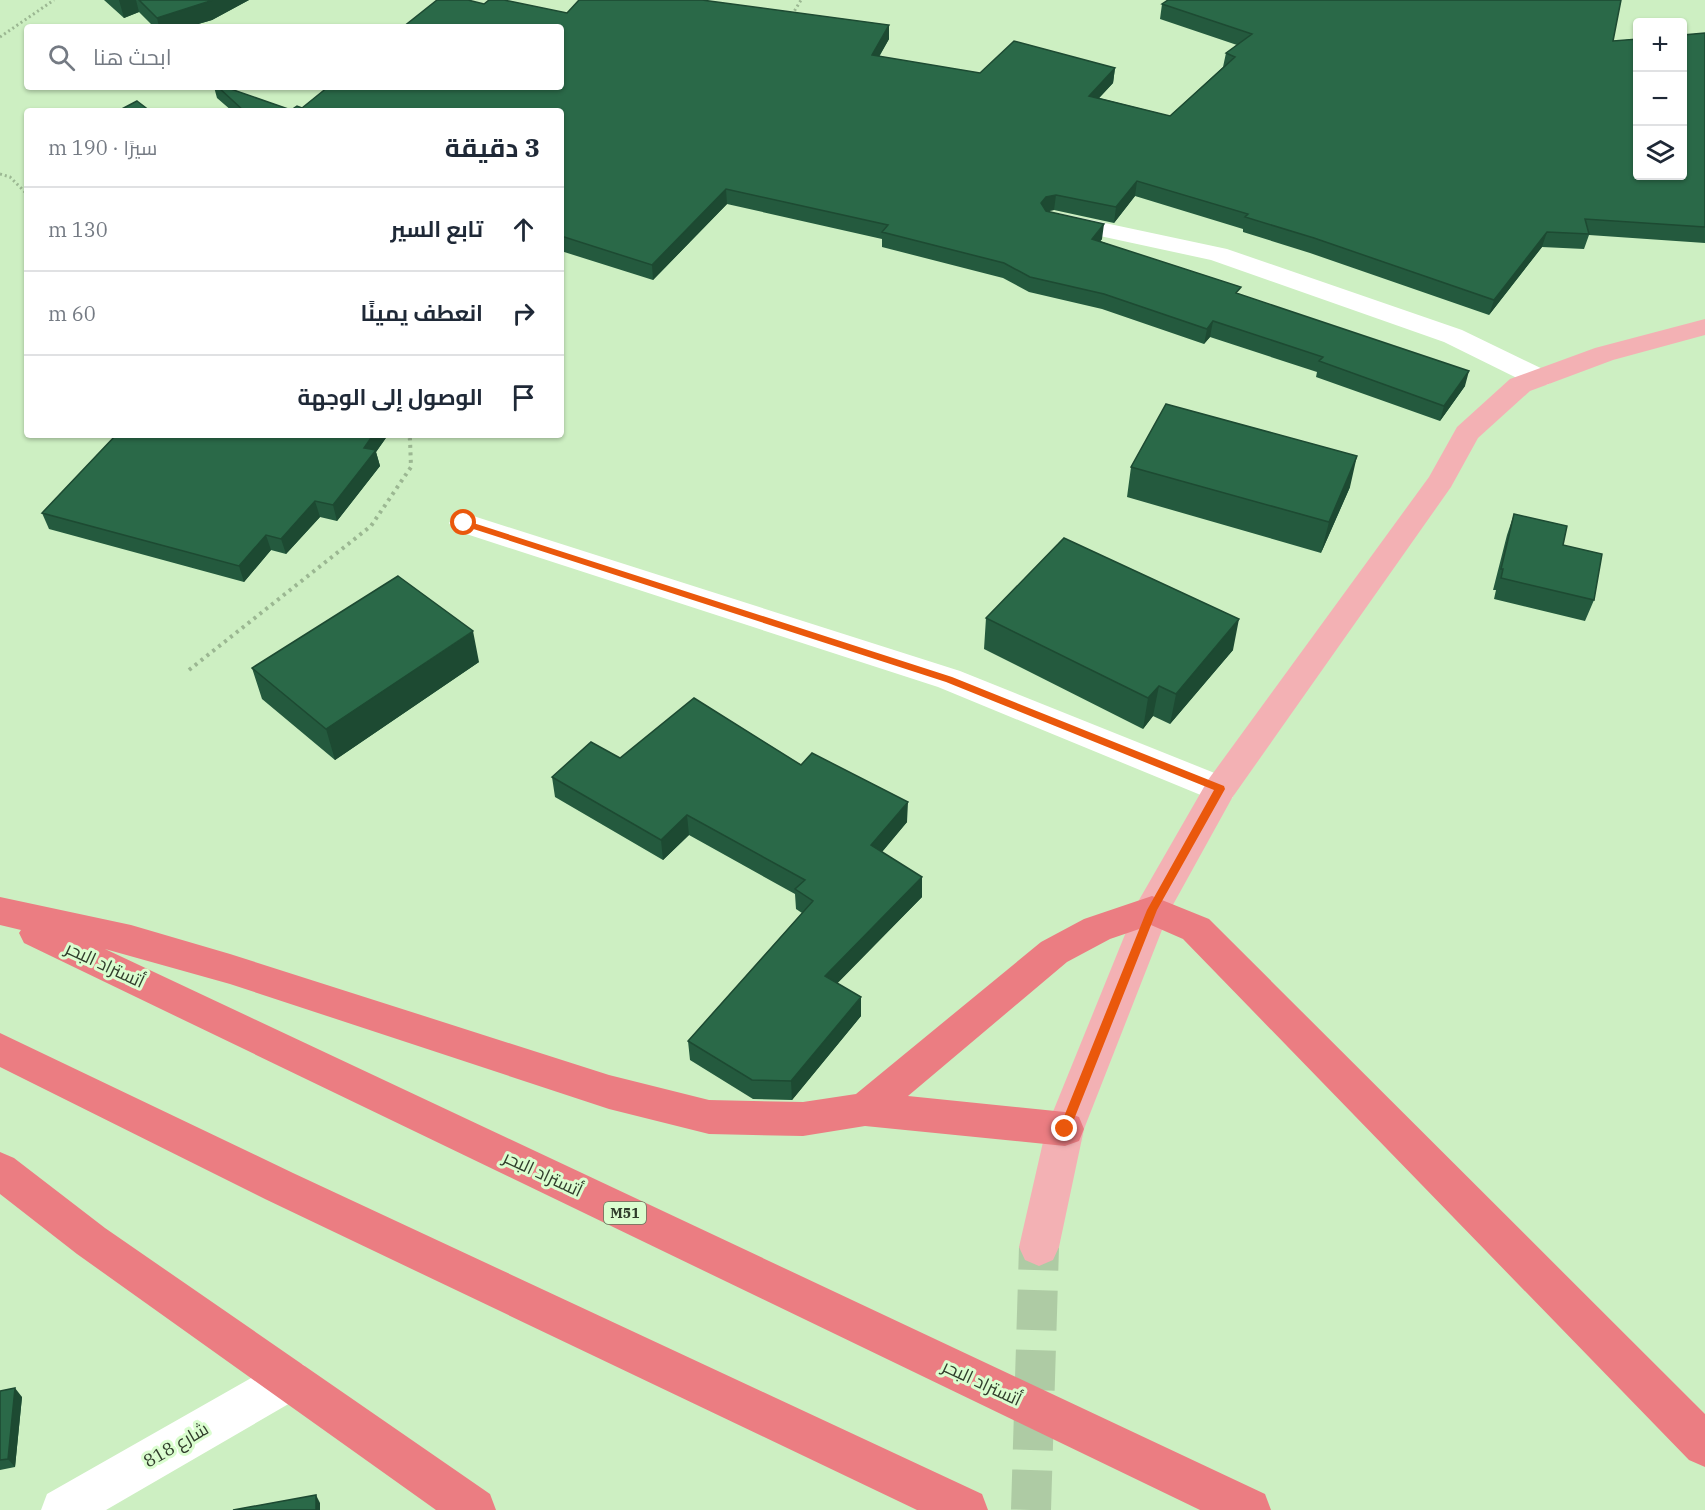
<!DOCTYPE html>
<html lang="ar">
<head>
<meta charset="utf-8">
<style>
  body { margin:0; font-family:"IBM Plex Serif",Cairo,serif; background:#f6f6f7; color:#1f2937; direction:rtl }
  .controls { position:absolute; right:18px; top:18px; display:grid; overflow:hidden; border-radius:6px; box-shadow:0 2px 4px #0004 }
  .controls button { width:54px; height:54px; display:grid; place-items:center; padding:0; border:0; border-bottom:2px solid #e0e1e3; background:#fff; color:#1f2937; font:30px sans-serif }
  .stop { position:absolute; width:18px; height:18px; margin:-14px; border:4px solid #ea580c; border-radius:50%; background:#fff }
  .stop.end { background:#ea580c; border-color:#fff; box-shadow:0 2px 6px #0008 }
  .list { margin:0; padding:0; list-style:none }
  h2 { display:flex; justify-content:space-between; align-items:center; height:78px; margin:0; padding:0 24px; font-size:26px }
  h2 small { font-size:20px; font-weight:400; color:#747a83 }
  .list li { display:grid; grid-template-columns:39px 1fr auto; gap:18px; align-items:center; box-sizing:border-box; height:84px; padding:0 24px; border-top:2px solid #e0e1e3 }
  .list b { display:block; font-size:22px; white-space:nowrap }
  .list em { font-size:20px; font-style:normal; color:#747a83 }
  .icon { flex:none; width:33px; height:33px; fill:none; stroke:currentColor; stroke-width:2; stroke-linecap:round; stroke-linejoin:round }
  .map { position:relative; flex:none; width:1705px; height:1510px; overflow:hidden; direction:ltr }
  .search { position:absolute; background:#fff; box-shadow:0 2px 4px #0004; left:24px; top:24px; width:540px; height:66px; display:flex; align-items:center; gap:15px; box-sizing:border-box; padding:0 21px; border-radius:6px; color:#747a83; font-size:22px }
  .panel { position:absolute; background:#fff; box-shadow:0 2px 4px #0004; left:24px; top:108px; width:540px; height:330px; border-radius:6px; direction:rtl }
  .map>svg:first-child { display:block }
</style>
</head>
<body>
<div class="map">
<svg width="1705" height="1510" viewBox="0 0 1705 1510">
  <rect width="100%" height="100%" fill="#cdefc2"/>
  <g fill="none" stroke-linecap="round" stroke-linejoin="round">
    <path stroke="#aecba4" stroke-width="40" stroke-dasharray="40 20" stroke-linecap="butt" d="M1031,1510L1039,1247"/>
    <path stroke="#9bb792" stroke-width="3" stroke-dasharray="2 3" stroke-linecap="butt" d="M792,15L801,0
      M0,37L54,0
      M0,174L10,177L27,194"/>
    <path stroke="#9bb792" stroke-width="4" stroke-dasharray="3 4.5" stroke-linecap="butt" d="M189,670L371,526L411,467L410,439L407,435"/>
    <path fill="#fff" fill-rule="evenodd" d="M1058,213L1227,249L1462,330L1549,372L1553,378L1549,384L1539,386L1529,384L1444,342L1211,260L1049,225L1046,220L1049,215Z
      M464,513L960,671L1232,780L1237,789L1232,798L1220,802L1208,798L938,687L454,530L449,523L454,516Z
      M289,1359L304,1365L310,1380L304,1395L106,1510H41L47,1494L274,1365Z"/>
    <path fill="#f3b1b4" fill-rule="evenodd" d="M1705,319V335L1613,360L1530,391L1478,438L1451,487L1232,798L1169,912L1084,1129L1059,1247L1053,1260L1039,1266L1025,1260L1019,1247L1046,1129L1139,900L1208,780L1429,477L1457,427L1510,379L1595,348Z"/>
    <path fill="#eb7d82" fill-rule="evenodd" d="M1152,896L1209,919L1705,1414V1467L1689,1460L1183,939L1151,925L1110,939L1067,962L908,1096L1065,1112L1079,1117L1084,1129L1079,1141L1065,1146L865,1126L803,1136L709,1134L609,1109L230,984L105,949L1265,1494L1271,1510H1200L24,943L19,933L21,930L0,925V897L131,925L230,954L609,1075L709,1100L803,1102L856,1094L1041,942L1084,919Z
      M0,1033L293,1173L982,1494L988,1510H917L265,1199L0,1067Z
      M0,1152L14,1158L105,1228L490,1494L496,1510H436L77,1254L0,1194Z"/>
  </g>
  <path fill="#245a3e" d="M104,0H249L212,20L188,27H154L139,12L124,18Z
    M484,4L567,13L889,39L879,57L980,73L1115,68L1113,83L1099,98L1170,116L1223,67L1226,53L1237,45L1160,19L1162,4L1613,41L1705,33V243L1589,235L1584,249L1542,247L1489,315L1310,253L1243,232V229L1135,196L1114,223L1054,210L1047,211L1102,239L1100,241L1240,294L1465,386L1440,421L1316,377L1317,372L1210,337L1204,344L1102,309L1029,292L1003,278L882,247V239L727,204L653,280L561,251V111H232L217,98L214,87H225L291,110L302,108Z
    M116,435H388L376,452L380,466L337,521L320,517L286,554L271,550L244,582L49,529L42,513Z
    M1131,467L1350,487L1321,553L1127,497Z
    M1514,514L1563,545L1594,600L1585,621L1494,599L1496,590H1493L1507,535Z
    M986,618L1233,650L1170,724L1153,716L1143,729L984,649Z
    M479,662L335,760L262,699L252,668Z
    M620,758L801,765L907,822L882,852L922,897L837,983L861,1016L792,1100L753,1099L690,1060L688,1041L802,913L796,909L795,894L689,835L663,860L555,797L552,777Z
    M0,1391L22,1397L15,1467L0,1470Z"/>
  <path fill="#1d4a32" d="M119,0H136L139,12L124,18Z
    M212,0H249L212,20L188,27H159L157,18Z
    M889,25V39L871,70L872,55Z
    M1115,68L1113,83L1088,110L1089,96Z
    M1137,181L1135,196L1114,223L1116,207Z
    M726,189L727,204L653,280L652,265Z
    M1056,195L1054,210L1045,212L1041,203L1046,197Z
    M1104,224L1102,239L1091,254L1092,239Z
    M1547,232L1542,247L1489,315L1494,300Z
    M1213,321L1210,337L1204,344L1207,329Z
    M1469,371L1465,386L1440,421L1444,406Z
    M373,435H388L376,452L380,466L337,521L333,505L364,448Z
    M1357,456L1350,487L1321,553L1329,522Z
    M315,501L320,517L286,554L281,539Z
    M266,535L271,550L244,582L239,566Z
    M1239,619L1233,650L1170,724L1176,694Z
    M473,631L479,662L335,760L326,729Z
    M1159,686L1153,716L1143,729L1148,698Z
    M908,802L907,822L871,865V845Z
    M687,815L689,835L663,860L661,840Z
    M922,877V897L825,996V976Z
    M861,997V1016L792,1100L791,1081Z
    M15,1388L22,1397L15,1467L8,1459Z
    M316,1495L320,1503V1510H316Z"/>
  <path fill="#2a6948" stroke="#1d4a32" stroke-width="1.5" d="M139,0H212L207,2L157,18Z
    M437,0H468L484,4L489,0H504L567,13L579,0H702L889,25L872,55L980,73L1014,41L1115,68L1089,96L1170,116L1235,57L1226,53L1252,34L1162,4L1168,0H1621L1613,41L1638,39V176H1683V35L1705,33V227L1585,219L1589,234L1547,232L1494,300L1314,238L1245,217L1248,214L1137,181L1116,207L1056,195L1046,197L1041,203L1046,211L1104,224L1092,239L1241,287L1236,293L1469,371L1444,406L1319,361L1323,357L1213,321L1207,329L1104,294L1030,277L1004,263L882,232L888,225L726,189L652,265L561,236V111H244L218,87H225L291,110L297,106L302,108L328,87H561V27H403Z
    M137,101L150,111H118Z
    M1166,404L1357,456L1329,522L1131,467Z
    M116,435H373L364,448L376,450L333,505L315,501L281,539L266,535L239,566L42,513Z
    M1514,514L1567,526L1563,545L1602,554L1594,600L1501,578L1503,569H1501Z
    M1064,538L1239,619L1176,694L1159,686L1148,698L986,618Z
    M398,576L473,631L326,729L252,668Z
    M694,698L801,765L812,753L908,802L871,845L922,877L825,976L861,997L791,1081L752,1080L688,1041L813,901L795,889L805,880L687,815L661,840L552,777L591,742L620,758Z
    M15,1388L8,1459L0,1460V1391Z
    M316,1495V1510H233Z"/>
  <path fill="#ea580c" d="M464,520L952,677L1224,786L1225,789L1157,910L1069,1132L1065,1134L1059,1129L1147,910L1214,790L946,682L461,525V521Z"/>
  <g text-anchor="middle" stroke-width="6" stroke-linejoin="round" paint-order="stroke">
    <rect fill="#dafdcf" stroke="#63775c" stroke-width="1.5" x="604" y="1202" width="42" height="22" rx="4.5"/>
    <g font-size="14" font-weight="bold" fill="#303d2b">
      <text x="625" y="1218">M51</text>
    </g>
    <g font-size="18" fill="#303d2b" stroke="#dafdcf">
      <text transform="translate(105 965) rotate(25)" y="6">أتستراد البحر</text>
      <text transform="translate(543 1174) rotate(25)" y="6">أتستراد البحر</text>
      <text transform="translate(982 1383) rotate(25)" y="6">أتستراد البحر</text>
      <text transform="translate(176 1445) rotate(-30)" y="6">شارع 818</text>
    </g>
  </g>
</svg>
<div class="controls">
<button>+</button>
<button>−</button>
<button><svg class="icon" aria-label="layers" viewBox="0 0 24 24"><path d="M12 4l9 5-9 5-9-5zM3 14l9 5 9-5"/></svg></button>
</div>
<div class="stop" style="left:464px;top:523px"></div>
<div class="stop end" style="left:1065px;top:1129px"></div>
<div class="search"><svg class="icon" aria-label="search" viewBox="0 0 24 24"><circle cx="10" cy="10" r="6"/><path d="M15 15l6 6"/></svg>ابحث هنا</div>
<section class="panel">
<h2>3 دقيقة<small>سيرًا · 190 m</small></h2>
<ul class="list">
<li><svg class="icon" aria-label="ahead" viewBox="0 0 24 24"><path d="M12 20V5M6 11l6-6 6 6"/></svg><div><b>تابع السير</b></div><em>130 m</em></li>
<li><svg class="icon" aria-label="right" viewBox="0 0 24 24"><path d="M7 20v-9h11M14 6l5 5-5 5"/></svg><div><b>انعطف يمينًا</b></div><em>60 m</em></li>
<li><svg class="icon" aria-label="arrive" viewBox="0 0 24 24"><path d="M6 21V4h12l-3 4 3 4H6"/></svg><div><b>الوصول إلى الوجهة</b></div></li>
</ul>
</section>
</div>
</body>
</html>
